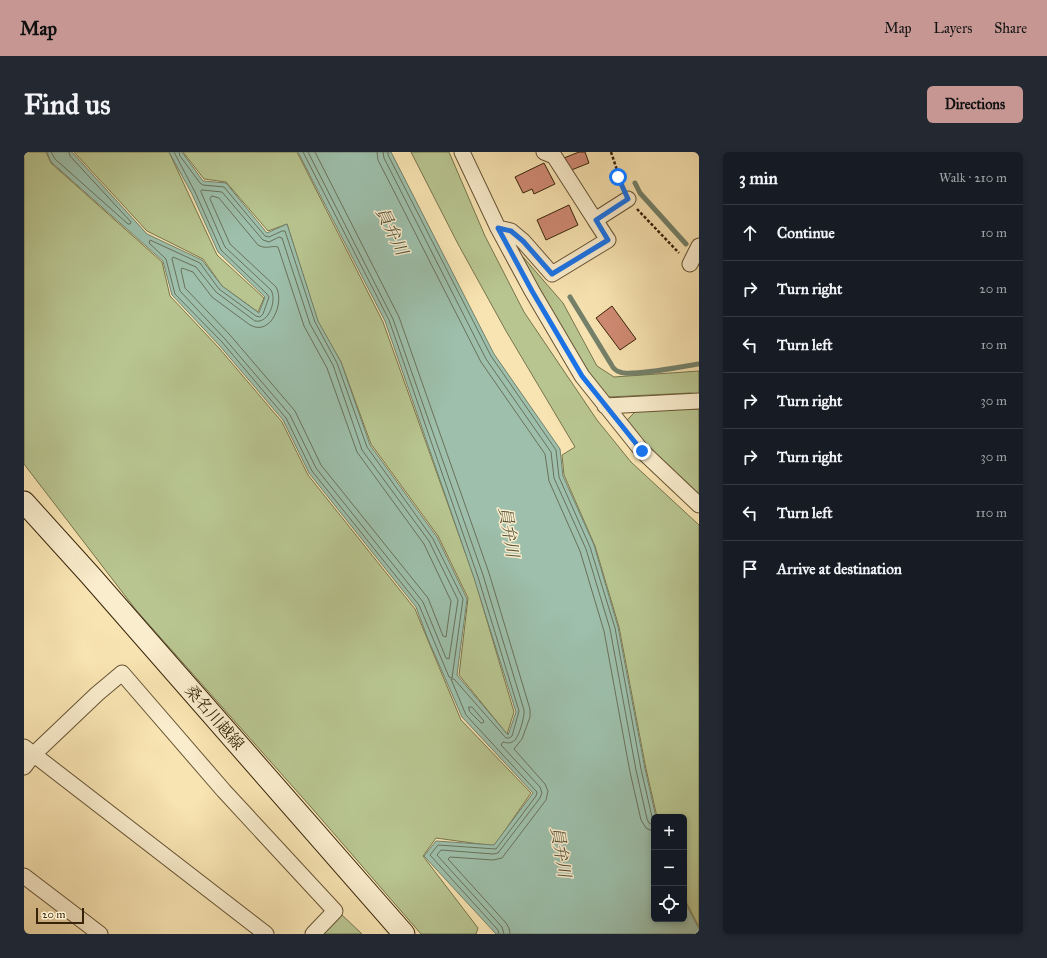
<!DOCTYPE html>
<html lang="en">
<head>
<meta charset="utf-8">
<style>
  body { margin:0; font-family:"IM FELL Great Primer","Noto Serif JP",serif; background:#242831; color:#f1f3f6 }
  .controls { position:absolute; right:12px; bottom:12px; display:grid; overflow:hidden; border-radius:6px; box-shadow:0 2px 6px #0003 }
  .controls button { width:36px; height:36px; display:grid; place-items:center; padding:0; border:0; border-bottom:1px solid #363941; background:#171b24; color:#f1f3f6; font:20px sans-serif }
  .scale { position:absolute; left:12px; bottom:10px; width:48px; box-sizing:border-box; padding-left:4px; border:2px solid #362309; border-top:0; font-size:11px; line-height:14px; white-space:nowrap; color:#362309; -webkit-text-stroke:3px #faedcd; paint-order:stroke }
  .stop { position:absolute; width:12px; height:12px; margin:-9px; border:3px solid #1a73e8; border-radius:50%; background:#fff }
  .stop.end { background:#1a73e8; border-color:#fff; box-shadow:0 1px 4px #0008 }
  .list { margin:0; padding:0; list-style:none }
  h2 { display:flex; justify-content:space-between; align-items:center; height:52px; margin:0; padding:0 16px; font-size:17px }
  h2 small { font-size:13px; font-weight:400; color:#9ea1a6 }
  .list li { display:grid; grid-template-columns:26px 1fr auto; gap:12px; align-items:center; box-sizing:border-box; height:56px; padding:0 16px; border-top:1px solid #363941 }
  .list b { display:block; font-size:15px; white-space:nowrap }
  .list em { font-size:13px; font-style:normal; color:#9ea1a6 }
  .icon { flex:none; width:22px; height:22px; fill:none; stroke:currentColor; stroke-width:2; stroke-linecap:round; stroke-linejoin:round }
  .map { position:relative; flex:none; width:675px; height:782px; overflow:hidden; border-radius:6px }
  header { display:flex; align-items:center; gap:24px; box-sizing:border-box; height:56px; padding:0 20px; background:#c59692; color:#111 }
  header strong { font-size:19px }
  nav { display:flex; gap:22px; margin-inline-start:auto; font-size:14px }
  .intro { display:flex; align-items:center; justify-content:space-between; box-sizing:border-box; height:96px; padding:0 24px }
  h1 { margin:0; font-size:28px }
  .button { padding:10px 18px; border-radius:6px; background:#c59692; color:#111; font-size:14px; font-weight:700 }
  main { display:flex; gap:24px; padding:0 24px }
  aside { flex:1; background:#171b24; border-radius:6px; box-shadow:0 2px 6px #0003 }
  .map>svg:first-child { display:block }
</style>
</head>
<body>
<header>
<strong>Map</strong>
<nav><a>Map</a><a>Layers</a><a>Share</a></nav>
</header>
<div class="intro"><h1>Find us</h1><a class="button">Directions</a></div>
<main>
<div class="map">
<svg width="675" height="782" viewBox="0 0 675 782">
  <rect width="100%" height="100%" fill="#f8e4b2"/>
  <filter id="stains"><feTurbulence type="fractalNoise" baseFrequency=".005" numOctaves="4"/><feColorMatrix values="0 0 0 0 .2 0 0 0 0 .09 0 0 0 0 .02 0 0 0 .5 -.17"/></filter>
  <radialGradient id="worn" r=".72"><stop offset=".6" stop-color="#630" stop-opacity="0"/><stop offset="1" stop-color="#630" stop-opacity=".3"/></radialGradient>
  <path fill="#b8c590" stroke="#77744c" d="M0,0H22L27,11L138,110L146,144L195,196L258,270L284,323L391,457L437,568L507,641L470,694L412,686L399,704L454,776L452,782H397L286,654L112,458L0,312Z
    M50,0H145L193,103L240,146L234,160L198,134L179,107L123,79Z
    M159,0H273L359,170L451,428L490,560L483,582L435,523L444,446L414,384L347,292L317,210L294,170L263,72L244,79L202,30L180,27Z
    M387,0H425L461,84L500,160L573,268L607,310L675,373V775L660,746V665H633L622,617L595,475L571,394L540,323L538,303L551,295L482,179L434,92Z
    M487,91L539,151L573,214L590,225L675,219V242L666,241L585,245L573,234L528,165Z
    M675,257V347L621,295L602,269L613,258Z
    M317,762L338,782H296Z"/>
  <path fill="#9dbfab" stroke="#74816a" d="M23,0H48L123,82L178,108L198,134L235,161L241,145L194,100L168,42L145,0H158L179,29L202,31L243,81L263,72L294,169L317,210L346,293L413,385L443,447L433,523L484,583L492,560L450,426L361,169L274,0H367L470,202L536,297L539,324L570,393L594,475L621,617L632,665H630V767H660V748L675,777V782H472L400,704L412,689L470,693L509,641L438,565L404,487L392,455L285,321L259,268L195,193L148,143L139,109L27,10Z"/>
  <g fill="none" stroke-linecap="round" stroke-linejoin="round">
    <path stroke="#6a715a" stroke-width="1" d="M27,0L31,7L104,72H106L107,70L46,4L45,0
      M150,0L171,40L197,98L243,142L245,145L239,162L236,165L232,164L195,137L176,111L126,88L125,91L142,107L151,142L198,190L262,266L288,319L395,453L425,525L428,526L439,447L409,387L343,295L313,211L291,170L261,79H258L245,85L241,84L200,35L179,33L176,31L156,4L155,0
      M279,0L365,168L454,425L495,559L488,584L485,586H482L430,527H427L442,563L513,640L512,644L472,697L414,693L406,703L474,778L475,782
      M284,0L369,167L459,423L500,558C501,564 495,584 491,588C487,592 483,591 479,590L477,593L516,635L518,641L516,646L474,701L469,702L417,698L413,703L478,775L480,782
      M291,0L375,165L465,421L506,557V565L498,587L490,597L521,632L524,639L522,648L478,706L469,708L426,705L424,707L482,771L485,776L486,782
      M353,0L354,8L457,210L521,302L525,329L556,399L580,479L606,620L617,668L622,676L630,680
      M359,0L360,6L462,207L527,300L530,326L562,397L586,477L612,618L623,667L625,671L630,674
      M364,0V3L467,204L532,298L535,325L566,395L591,476L617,617L628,665L630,668
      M178,38L198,40L239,88L245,90L255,85L258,86L286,172L309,213L338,298L405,389L434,448L425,507L422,506L399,450L292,316L266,263L201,187L156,139L148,107L149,105L172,115L192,140L231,169C245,172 253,148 247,138L201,95L177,40Z
      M188,44L195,46L234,93C243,98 247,93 254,95L280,174L303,216L333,300L400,392L427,449L422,485L419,484L404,446L297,313L271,259L206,183L161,136L157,118L158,116L169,120L188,145L226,173C247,185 261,150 252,135L206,92L186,47Z
      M445,555H448L460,569L459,571H457L446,560Z"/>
    <path stroke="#74816a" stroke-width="5" d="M611,31L616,41L662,92
      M546,145L587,212C589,216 591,219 596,220C607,225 659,214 675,212"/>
  </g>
  <path fill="#d18b75" stroke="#362309" d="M555,0H561L565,11L545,19L540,6Z
    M520,11L531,32L510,42L508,37L499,41L491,25Z
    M545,53L554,73L522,88L513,68Z
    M588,154L612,187L596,198L572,166Z"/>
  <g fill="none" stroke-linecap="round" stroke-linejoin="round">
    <defs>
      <path id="minor" d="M438,0L474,76L508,139L558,224L618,299L675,353
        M520,0L530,4L571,68
        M474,76L487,79L499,89L528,122L584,88L571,68L604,47
        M666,112L675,94
        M581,254L675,249
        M0,595L242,782
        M0,615L10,602L73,542L98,521L200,639L311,759L289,782
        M0,724L76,782"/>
      <path id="secondary" d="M0,350L66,423L380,782"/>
    </defs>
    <use href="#minor" stroke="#665333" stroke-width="17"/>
    <use href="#secondary" stroke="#362309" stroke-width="23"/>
    <path stroke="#362309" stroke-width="2.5" stroke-dasharray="3 2" stroke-linecap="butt" d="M587,0L598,33
      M613,57L655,101"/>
    <use href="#minor" stroke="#faedcd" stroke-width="15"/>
    <use href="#secondary" stroke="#faedcd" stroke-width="21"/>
  </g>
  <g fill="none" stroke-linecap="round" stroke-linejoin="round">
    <path stroke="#1a73e8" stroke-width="5" d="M594,25L604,47L572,68L584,88L528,122L499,89L487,79L474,76L508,139L558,224L618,299"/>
  </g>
  <g text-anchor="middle" stroke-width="3" stroke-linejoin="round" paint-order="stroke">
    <g font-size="16" fill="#362309" stroke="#faedcd">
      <text transform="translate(191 565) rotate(49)" y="6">桑名川越線</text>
    </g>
    <g font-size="17" font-style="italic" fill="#55523a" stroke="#faedcd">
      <text transform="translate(368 79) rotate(64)" y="6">員弁川</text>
      <text transform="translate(485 380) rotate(81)" y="6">員弁川</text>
      <text transform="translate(537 700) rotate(81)" y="6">員弁川</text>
    </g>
  </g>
  <rect width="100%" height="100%" filter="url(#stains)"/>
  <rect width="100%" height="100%" fill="url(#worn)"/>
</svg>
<div class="controls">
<button>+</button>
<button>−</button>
<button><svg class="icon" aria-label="locate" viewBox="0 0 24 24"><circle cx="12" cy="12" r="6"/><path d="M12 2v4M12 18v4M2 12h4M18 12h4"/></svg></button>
</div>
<div class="scale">20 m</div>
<div class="stop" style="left:594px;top:25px"></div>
<div class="stop end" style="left:618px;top:299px"></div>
</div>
<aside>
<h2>3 min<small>Walk · 210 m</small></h2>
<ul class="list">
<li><svg class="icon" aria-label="ahead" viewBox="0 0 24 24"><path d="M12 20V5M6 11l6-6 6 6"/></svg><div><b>Continue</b></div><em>10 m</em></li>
<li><svg class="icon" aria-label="right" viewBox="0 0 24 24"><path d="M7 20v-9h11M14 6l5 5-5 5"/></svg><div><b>Turn right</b></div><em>20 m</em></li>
<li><svg class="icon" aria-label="left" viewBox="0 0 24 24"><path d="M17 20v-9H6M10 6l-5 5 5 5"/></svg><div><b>Turn left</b></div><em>10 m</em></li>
<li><svg class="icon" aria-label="right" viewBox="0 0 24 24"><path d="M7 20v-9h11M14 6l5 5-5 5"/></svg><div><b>Turn right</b></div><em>30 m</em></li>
<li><svg class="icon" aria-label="right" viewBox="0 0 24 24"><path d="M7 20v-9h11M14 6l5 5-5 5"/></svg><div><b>Turn right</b></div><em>30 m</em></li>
<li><svg class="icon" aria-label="left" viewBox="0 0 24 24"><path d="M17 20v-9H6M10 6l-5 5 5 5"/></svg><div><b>Turn left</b></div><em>110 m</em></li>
<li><svg class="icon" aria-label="arrive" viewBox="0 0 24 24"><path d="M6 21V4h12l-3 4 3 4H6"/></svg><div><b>Arrive at destination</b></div></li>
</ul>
</aside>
</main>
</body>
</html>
